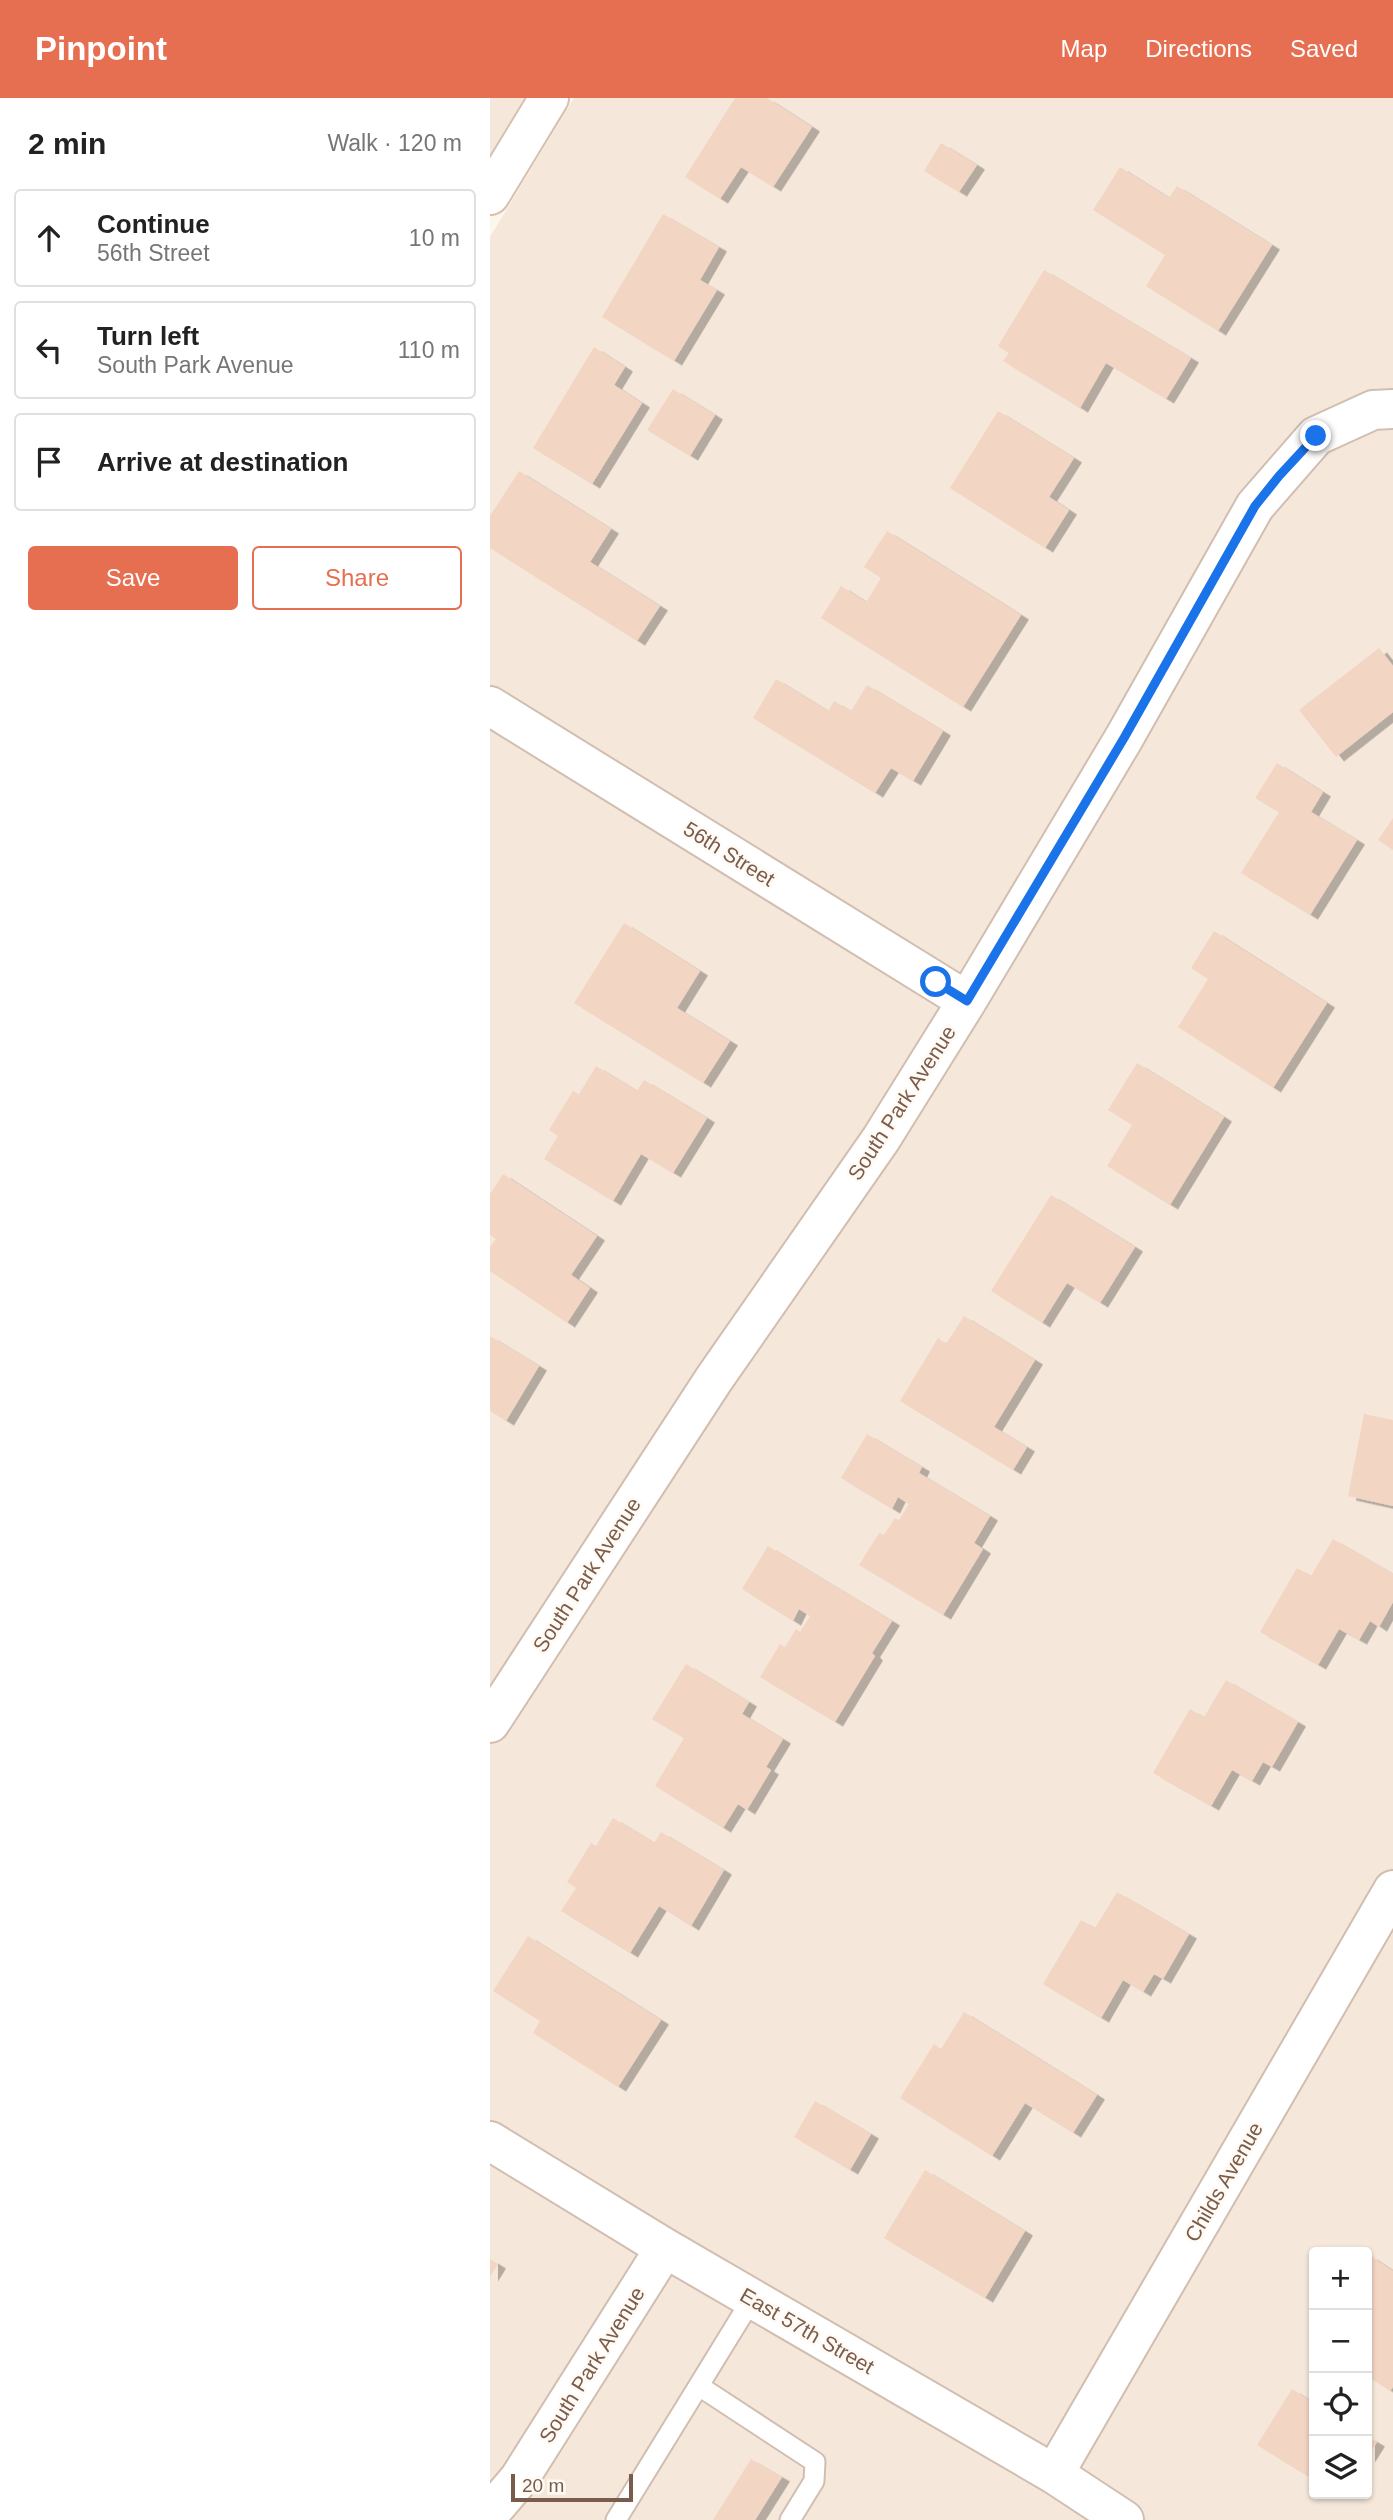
<!DOCTYPE html>
<html lang="en">
<head>
<meta charset="utf-8">
<style>
  body { margin:0; font-family:Helvetica,sans-serif; background:#f6f6f6; color:#222 }
  .controls { position:absolute; right:21px; bottom:21px; display:grid; overflow:hidden; border-radius:7px; box-shadow:0 2px 5px #0004 }
  .controls button { width:63px; height:63px; display:grid; place-items:center; padding:0; border:0; border-bottom:2px solid #e0e0e0; background:#fff; color:#222; font:35px sans-serif }
  .scale { position:absolute; left:21px; bottom:18px; width:122px; box-sizing:border-box; padding-left:7px; border:4px solid #7a5c4d; border-top:0; font-size:19px; line-height:24px; white-space:nowrap; color:#7a5c4d; -webkit-text-stroke:5px #fffaf3; paint-order:stroke }
  .stop { position:absolute; width:21px; height:21px; margin:-16px; border:5px solid #1a73e8; border-radius:50%; background:#fff }
  .stop.end { background:#1a73e8; border-color:#fff; box-shadow:0 2px 7px #0008 }
  .list { margin:0; padding:0; list-style:none }
  h2 { display:flex; justify-content:space-between; align-items:center; height:91px; margin:0; padding:0 28px; font-size:30px }
  h2 small { font-size:23px; font-weight:400; color:#767676 }
  .list li { display:grid; grid-template-columns:46px 1fr auto; gap:21px; align-items:center; box-sizing:border-box; height:98px; margin:0 14px 14px; padding:0 14px; border:2px solid #e0e0e0; border-radius:7px }
  .list b { display:block; font-size:26px; white-space:nowrap }
  .list p { margin:0; font-size:23px; white-space:nowrap; color:#767676 }
  .list em { font-size:23px; font-style:normal; color:#767676 }
  .actions { display:flex; gap:14px; padding:21px 28px }
  .actions a { flex:1; padding:16px 0; border:2px solid #e76f51; border-radius:7px; text-align:center; font-size:24px; color:#e76f51 }
  .actions .main { background:#e76f51; color:#fff }
  .icon { flex:none; width:38px; height:38px; fill:none; stroke:currentColor; stroke-width:2; stroke-linecap:round; stroke-linejoin:round }
  .map { position:relative; flex:none; width:903px; height:2422px; overflow:hidden }
  header { display:flex; align-items:center; gap:42px; box-sizing:border-box; height:98px; padding:0 35px; background:#e76f51; color:#fff }
  header strong { font-size:33px }
  nav { display:flex; gap:38px; margin-inline-start:auto; font-size:24px }
  main { display:flex }
  aside { flex:1; background:#fff }
  .map>svg:first-child { display:block }
</style>
</head>
<body>
<header>
<strong>Pinpoint</strong>
<nav><a>Map</a><a>Directions</a><a>Saved</a></nav>
</header>
<main>
<aside>
<h2>2 min<small>Walk · 120 m</small></h2>
<ul class="list">
<li><svg class="icon" aria-label="ahead" viewBox="0 0 24 24"><path d="M12 20V5M6 11l6-6 6 6"/></svg><div><b>Continue</b><p>56th Street</p></div><em>10 m</em></li>
<li><svg class="icon" aria-label="left" viewBox="0 0 24 24"><path d="M17 20v-9H6M10 6l-5 5 5 5"/></svg><div><b>Turn left</b><p>South Park Avenue</p></div><em>110 m</em></li>
<li><svg class="icon" aria-label="arrive" viewBox="0 0 24 24"><path d="M6 21V4h12l-3 4 3 4H6"/></svg><div><b>Arrive at destination</b></div></li>
</ul>
<div class="actions"><a class="main">Save</a><a>Share</a></div>
</aside>
<div class="map">
<svg width="903" height="2422" viewBox="0 0 903 2422">
  <defs>
    <filter id="shadow"><feDropShadow dx="8" dy="4.5" stdDeviation="0" flood-color="#0004"/></filter>
  </defs>
  <rect width="100%" height="100%" fill="#fdf6ec"/>
  <path fill="#f5e8da" fill-rule="evenodd" d="M0,0H38L0,62Z
    M84,0H903V2422H0V139ZM824,2154H877V2396H824Z"/>
  <path fill="#f3d5c3" filter="url(#shadow)" d="M245,0H277L322,29L283,89L251,69L230,101L195,79Z
    M451,45L487,67L469,94L434,73Z
    M630,69L679,100L687,88L782,147L728,233L656,188L675,157L603,112Z
    M173,116L229,149L210,182L227,192L184,263L112,219Z
    M554,172L701,260L676,301L616,265L590,310L513,263L519,255L508,248Z
    M104,249L135,269L124,287L152,305L102,386L43,350Z
    M183,291L225,317L200,358L157,332Z
    M508,313L584,360L559,399L579,412L555,450L460,390Z
    M29,373L121,431L100,464L170,508L147,543L0,450V418Z
    M397,433L531,517L473,609L331,520L351,488L376,504L391,480L374,469Z
    M889,550L903,568V614L846,659L809,612Z
    M286,581L338,613L344,603L361,613L377,587L453,633L423,683L401,670L385,695L263,620Z
    M787,665L833,694L821,714L867,742L820,817L751,775L789,714L765,700Z
    M903,720V752L888,742Z
    M134,825L210,873L187,910L240,943L213,985L84,905Z
    M724,833L837,905L783,990L688,929L718,881L701,870Z
    M647,965L734,1019L680,1107L617,1068L642,1027L618,1012Z
    M106,968L147,993L154,982L217,1020L183,1075L151,1056L123,1103L54,1061L68,1038L59,1032L83,993L89,996Z
    M13,1076L107,1138L81,1177L100,1190L77,1225L0,1173V1149L6,1141L0,1137V1096Z
    M561,1097L645,1149L610,1205L577,1185L552,1225L501,1193Z
    M474,1218L545,1262L504,1329L537,1349L523,1372L410,1303L448,1240L456,1246Z
    M0,1238L49,1268L16,1323L0,1313Z
    M874,1316L903,1322V1408L858,1398Z
    M377,1336L432,1369L429,1375L500,1418L484,1445L493,1451L453,1517L369,1467L389,1435L394,1437L405,1420L409,1422L419,1406L408,1399L402,1411L351,1380Z
    M843,1441L903,1476V1504L889,1529L880,1523L869,1542L849,1531L828,1567L770,1534L807,1470L821,1478Z
    M278,1448L402,1523L382,1555L385,1558L345,1624L270,1579L290,1546L295,1549L306,1531L310,1534L320,1518L309,1511L303,1523L252,1491Z
    M196,1566L259,1604L252,1616L293,1641L276,1669L281,1672L257,1712L248,1706L233,1730L165,1688L194,1640L162,1621Z
    M736,1582L808,1624L782,1669L773,1664L762,1683L742,1672L721,1708L663,1675L700,1611L714,1619Z
    M123,1720L164,1745L171,1734L234,1772L201,1828L169,1808L140,1855L71,1813L86,1790L77,1784L101,1745L106,1748Z
    M627,1794L699,1836L673,1881L664,1876L653,1894L633,1882L611,1920L553,1886L591,1822L605,1830Z
    M38,1838L171,1922L128,1989L43,1935L50,1923L3,1893Z
    M474,1914L607,1997L583,2035L535,2005L502,2058L410,2000L444,1946L451,1951Z
    M325,2003L381,2036L360,2072L304,2039Z
    M435,2072L535,2133L495,2200L394,2140Z
    M879,2157L903,2173V2289L900,2293L877,2278V2160Z
    M0,2161L8,2166L0,2179Z
    M802,2291L824,2305V2382L767,2347Z
    M877,2338L887,2344L877,2360Z
    M261,2361L292,2379L265,2422H223Z"/>
  <g fill="none" stroke-linecap="round" stroke-linejoin="round">
    <defs>
      <path id="lane" d="M209,2288L325,2364L324,2383L300,2422
        M126,2422L262,2201"/>
      <path id="street" d="M0,608L477,903
        M0,1625L224,1281L391,1041L477,903L634,640L765,408L826,338L883,312L903,311
        M0,2043L175,2150L564,2376L634,2422
        M564,2376L903,1792
        M0,2415L29,2381L175,2150"/>
      <path id="secondary" d="M0,97L59,0"/>
    </defs>
    <use href="#lane" stroke="#d1beb0" stroke-width="23"/>
    <use href="#street" stroke="#d1beb0" stroke-width="42"/>
    <use href="#secondary" stroke="#d6c0b0" stroke-width="42"/>
    <use href="#lane" stroke="#fff" stroke-width="19"/>
    <use href="#street" stroke="#fff" stroke-width="38"/>
    <use href="#secondary" stroke="#fff" stroke-width="38"/>
  </g>
  <g fill="none" stroke-linecap="round" stroke-linejoin="round">
    <path stroke="#1a73e8" stroke-width="9" d="M446,884L477,903L634,640L765,408L789,378L826,338"/>
  </g>
  <g text-anchor="middle" stroke-width="5" stroke-linejoin="round" paint-order="stroke">
    <g font-size="21" fill="#7a5c4d" stroke="#fffaf3">
      <text transform="translate(239 756) rotate(32)" y="7">56th Street</text>
      <text transform="translate(412 1005) rotate(-57)" y="7">South Park Avenue</text>
      <text transform="translate(97 1477) rotate(-57)" y="7">South Park Avenue</text>
      <text transform="translate(734 2084) rotate(-60)" y="7">Childs Avenue</text>
      <text transform="translate(317 2233) rotate(30)" y="7">East 57th Street</text>
      <text transform="translate(102 2267) rotate(-58)" y="7">South Park Avenue</text>
    </g>
  </g>
</svg>
<div class="controls">
<button>+</button>
<button>−</button>
<button><svg class="icon" aria-label="locate" viewBox="0 0 24 24"><circle cx="12" cy="12" r="6"/><path d="M12 2v4M12 18v4M2 12h4M18 12h4"/></svg></button>
<button><svg class="icon" aria-label="layers" viewBox="0 0 24 24"><path d="M12 4l9 5-9 5-9-5zM3 14l9 5 9-5"/></svg></button>
</div>
<div class="scale">20 m</div>
<div class="stop" style="left:446px;top:884px"></div>
<div class="stop end" style="left:826px;top:338px"></div>
</div>
</main>
</body>
</html>
